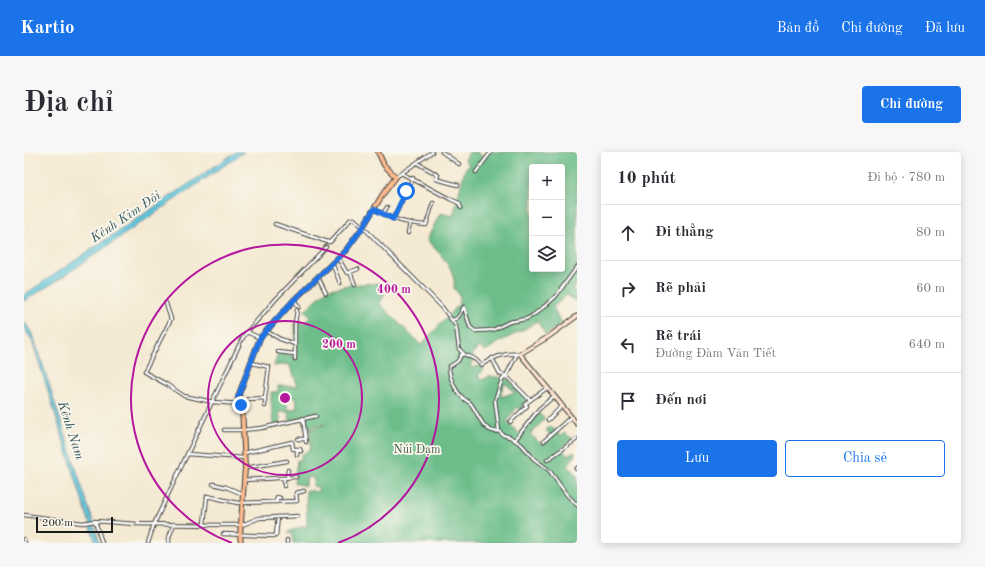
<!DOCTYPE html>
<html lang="vi">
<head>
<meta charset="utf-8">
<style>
  body { margin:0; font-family:"Old Standard TT",serif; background:#f7f7f7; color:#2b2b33 }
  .controls { position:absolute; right:12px; top:12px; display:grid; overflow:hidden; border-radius:4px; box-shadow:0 2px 10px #0003 }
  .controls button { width:36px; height:36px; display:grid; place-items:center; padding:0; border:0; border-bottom:1px solid #e1e1e2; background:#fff; color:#2b2b33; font:20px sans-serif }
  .scale { position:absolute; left:12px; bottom:10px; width:77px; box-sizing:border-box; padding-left:4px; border:2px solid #1c1c1c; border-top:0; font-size:11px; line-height:14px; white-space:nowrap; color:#1c1c1c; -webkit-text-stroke:3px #fbf7ec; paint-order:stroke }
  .stop { position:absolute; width:12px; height:12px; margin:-9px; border:3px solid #1a73e8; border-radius:50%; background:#fff }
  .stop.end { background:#1a73e8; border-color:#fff; box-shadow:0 1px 4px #0008 }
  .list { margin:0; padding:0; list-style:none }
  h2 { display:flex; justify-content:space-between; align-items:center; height:52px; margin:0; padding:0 16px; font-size:17px }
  h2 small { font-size:13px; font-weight:400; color:#7c7c81 }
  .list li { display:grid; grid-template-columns:26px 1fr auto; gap:12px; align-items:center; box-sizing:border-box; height:56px; padding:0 16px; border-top:1px solid #e1e1e2 }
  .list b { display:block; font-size:15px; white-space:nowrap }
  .list p { margin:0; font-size:13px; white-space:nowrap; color:#7c7c81 }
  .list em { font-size:13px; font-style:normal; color:#7c7c81 }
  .actions { display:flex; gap:8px; padding:12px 16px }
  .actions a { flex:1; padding:9px 0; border:1px solid #1a73e8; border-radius:4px; text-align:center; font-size:14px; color:#1a73e8 }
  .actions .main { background:#1a73e8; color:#fff }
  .icon { flex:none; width:22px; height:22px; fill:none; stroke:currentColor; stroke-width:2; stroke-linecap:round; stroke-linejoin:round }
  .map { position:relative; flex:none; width:553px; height:391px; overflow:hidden; border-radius:4px }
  header { display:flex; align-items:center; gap:24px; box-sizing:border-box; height:56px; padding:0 20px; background:#1a73e8; color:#fff }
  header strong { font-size:19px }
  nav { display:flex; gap:22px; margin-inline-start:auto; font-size:14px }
  .intro { display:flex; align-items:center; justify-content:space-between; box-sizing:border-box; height:96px; padding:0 24px }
  h1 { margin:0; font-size:28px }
  .button { padding:10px 18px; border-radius:4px; background:#1a73e8; color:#fff; font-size:14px; font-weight:700 }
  main { display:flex; gap:24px; padding:0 24px }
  aside { flex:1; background:#fff; border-radius:4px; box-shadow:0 2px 10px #0003 }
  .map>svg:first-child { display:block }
</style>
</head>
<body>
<header>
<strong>Kartio</strong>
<nav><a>Bản đồ</a><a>Chỉ đường</a><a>Đã lưu</a></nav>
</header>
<div class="intro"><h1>Địa chỉ</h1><a class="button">Chỉ đường</a></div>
<main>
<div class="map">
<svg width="553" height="391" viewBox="0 0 553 391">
  <rect width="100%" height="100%" fill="#fbf7ec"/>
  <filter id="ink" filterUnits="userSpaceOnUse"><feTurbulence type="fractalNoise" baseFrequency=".025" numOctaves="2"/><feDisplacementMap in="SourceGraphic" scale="8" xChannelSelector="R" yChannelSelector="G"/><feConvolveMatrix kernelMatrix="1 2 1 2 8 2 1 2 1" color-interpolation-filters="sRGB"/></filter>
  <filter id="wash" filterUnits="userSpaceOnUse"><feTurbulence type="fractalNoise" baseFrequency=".012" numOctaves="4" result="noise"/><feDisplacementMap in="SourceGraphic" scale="16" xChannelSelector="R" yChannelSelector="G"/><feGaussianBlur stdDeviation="0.9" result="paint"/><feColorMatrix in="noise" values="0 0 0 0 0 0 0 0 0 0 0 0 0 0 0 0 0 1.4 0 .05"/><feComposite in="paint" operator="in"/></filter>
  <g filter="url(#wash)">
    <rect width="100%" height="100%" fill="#f4e9d2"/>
    <path fill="#6cbd8a" stroke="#446c53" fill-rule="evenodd" d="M445,0H453L459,5L463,0H553V133L548,138L553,142V150L543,143L529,155L537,172L522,183L513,169C497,181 477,187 462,199L456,195L448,201L451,207L446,214L447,216L459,213L460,218L454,223L458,228L466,224L484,227L494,237L490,239L481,231L477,240V245L494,239L504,248L500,253H496L500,254L497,258L493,255L483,270L497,283L514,261L521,267L506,282L518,293L528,285L522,278L526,274L537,284L540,281L549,287L538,296L543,304L550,299L551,301L550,305L543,314L553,323V391H269V383L264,380L277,375L283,374L282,338L294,340V335L289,334L290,326L283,325L281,334L270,331L273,308H277V303L287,297L286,277L301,273L300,272L281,276L278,265L266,269L264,258L273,256L272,245L262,246L264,260H255L257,272L249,273L247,248V240H254V234H274L265,212L250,214L254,201L270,204L271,208H272L271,169L280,172L286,164L281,158L303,138L324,133L356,131L361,141L356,152L397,193L435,152L436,144L430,136C433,117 415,101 403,88L416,61L429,64L441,17L445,13L441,8ZM508,15H538V117H508Z"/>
    <path fill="#5fc5dc" stroke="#3e707c" d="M212,0H220L37,126L0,149V143Z
      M0,169L7,180L16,204L76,391H72L69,382L8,188L0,176Z"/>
  </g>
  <g filter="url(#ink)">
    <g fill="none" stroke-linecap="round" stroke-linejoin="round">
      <defs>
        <path id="street" d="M418,0L435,12
          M393,11L414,23L412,27L434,33
          M452,20L467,0
          M377,21L426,47L435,51L437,56
          M372,25L408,0
          M350,57C369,68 380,71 402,73L409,51
          M359,62L363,55
          M369,67L389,26
          M251,72L304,90H306L327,67H330L339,75L418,155L432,174L435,197L440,202L452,208L457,213C471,205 478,201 496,202
          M384,81L386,71
          M314,106L323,121L334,117
          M308,111L316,131
          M326,120L331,133
          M294,125L302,141
          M270,148L275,155
          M142,151L143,155L147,167L120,220L142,232L160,244L189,250L216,252
          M428,168C436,167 436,160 440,155L446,175L451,179L469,178L485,170L502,167L508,164L521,154L532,144L553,115
          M242,179L256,187L271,192V171L273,158
          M223,180L236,186
          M271,192V207
          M254,200L271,202
          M440,202L437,203L434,209L425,215C425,224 431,238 437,244C440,248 444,249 447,252C454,261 460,283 475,279
          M493,202L482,224L478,228L471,248L475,279L479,283L486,285L498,293L510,307L525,318L543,343L553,353
          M468,206L476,222L482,224L506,248
          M218,254L224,247L241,246L245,215L228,211
          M241,254V246
          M279,266L282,290
          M524,268L538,254
          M486,270L503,254L501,252L523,236
          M200,278H219L238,276L292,264
          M274,287H281
          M491,288L515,257L529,245
          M520,289L547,265
          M220,301L268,290L269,297H276L277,299H273V303
          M163,302L220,306
          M523,308L553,287
          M221,316L263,309
          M552,317L553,316
          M260,326V334
          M263,326L264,318
          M220,328L272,325
          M189,332L202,335L219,342
          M252,350L253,345L256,346
          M0,363L59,371L71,369L112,372L200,373H218L235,366L274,364
          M71,369L78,391
          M180,372L183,344L214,351L273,349L272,341L280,339
          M199,382L250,384
          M252,383L254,365
          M0,387L1,391
          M263,388V391
          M124,391L130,372L218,187L223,180L252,147L302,95
          M145,391V385L150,372"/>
        <path id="secondary" d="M553,164L524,185L496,202L553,272"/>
        <path id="primary" d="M217,391L216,383L221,316L218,254L214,248L215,242L236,186L270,148L322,98L339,75L359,42L372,25L360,13L354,0"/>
      </defs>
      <use href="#street" stroke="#3c3b37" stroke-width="4.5"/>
      <use href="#secondary" stroke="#3c3b37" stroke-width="5.5"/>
      <use href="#primary" stroke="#3c3b37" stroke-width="6"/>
      <use href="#street" stroke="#fff" stroke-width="2.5"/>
      <use href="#secondary" stroke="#fde3d1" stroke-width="3.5"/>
      <use href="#primary" stroke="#fbba8d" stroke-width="4"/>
    </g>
  </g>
  <g fill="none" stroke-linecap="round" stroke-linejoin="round" filter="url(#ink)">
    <path stroke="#1a73e8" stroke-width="5" d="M217,253L214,250V245L236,186L270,148L322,98L339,75L350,57L369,67L382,39"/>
  </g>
  <g fill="none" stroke="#b5179e" stroke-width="2">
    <circle cx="261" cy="246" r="77"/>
    <path d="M208 391A154 154 0 1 1 314 391"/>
  </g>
  <g text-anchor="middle" stroke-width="3.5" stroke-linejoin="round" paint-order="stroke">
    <g font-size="12" fill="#41604c" stroke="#fbf7ec">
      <text x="393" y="301">Núi Dạm</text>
    </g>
    <g font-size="13" font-style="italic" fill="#33575f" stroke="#fbf7ec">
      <text transform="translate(101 64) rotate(-34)" y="5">Kênh Kim Đôi</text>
      <text transform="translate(48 278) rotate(72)" y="5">Kênh Nam</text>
    </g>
  </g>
  <circle cx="261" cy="246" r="6" fill="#b5179e" stroke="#fbf7ec" stroke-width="2"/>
  <g font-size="12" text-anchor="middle" font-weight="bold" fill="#b5179e" stroke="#fbf7ec" stroke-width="3.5" stroke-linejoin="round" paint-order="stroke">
    <text x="370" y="141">400 m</text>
    <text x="315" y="196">200 m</text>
  </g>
</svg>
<div class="controls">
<button>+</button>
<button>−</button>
<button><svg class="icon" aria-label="layers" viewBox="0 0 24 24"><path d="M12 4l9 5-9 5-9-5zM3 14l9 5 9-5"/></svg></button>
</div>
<div class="scale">200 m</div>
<div class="stop" style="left:382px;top:39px"></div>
<div class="stop end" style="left:217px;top:253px"></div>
</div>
<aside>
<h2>10 phút<small>Đi bộ · 780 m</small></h2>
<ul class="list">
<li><svg class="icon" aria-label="ahead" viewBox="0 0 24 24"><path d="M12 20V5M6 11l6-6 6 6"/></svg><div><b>Đi thẳng</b></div><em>80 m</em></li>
<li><svg class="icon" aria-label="right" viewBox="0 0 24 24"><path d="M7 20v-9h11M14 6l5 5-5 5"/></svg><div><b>Rẽ phải</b></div><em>60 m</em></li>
<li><svg class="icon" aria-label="left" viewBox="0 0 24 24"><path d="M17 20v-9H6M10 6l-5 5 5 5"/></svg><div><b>Rẽ trái</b><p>Đường Đàm Văn Tiết</p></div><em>640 m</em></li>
<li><svg class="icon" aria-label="arrive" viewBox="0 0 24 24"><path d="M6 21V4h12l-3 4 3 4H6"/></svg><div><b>Đến nơi</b></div></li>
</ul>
<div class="actions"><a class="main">Lưu</a><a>Chia sẻ</a></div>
</aside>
</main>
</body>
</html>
